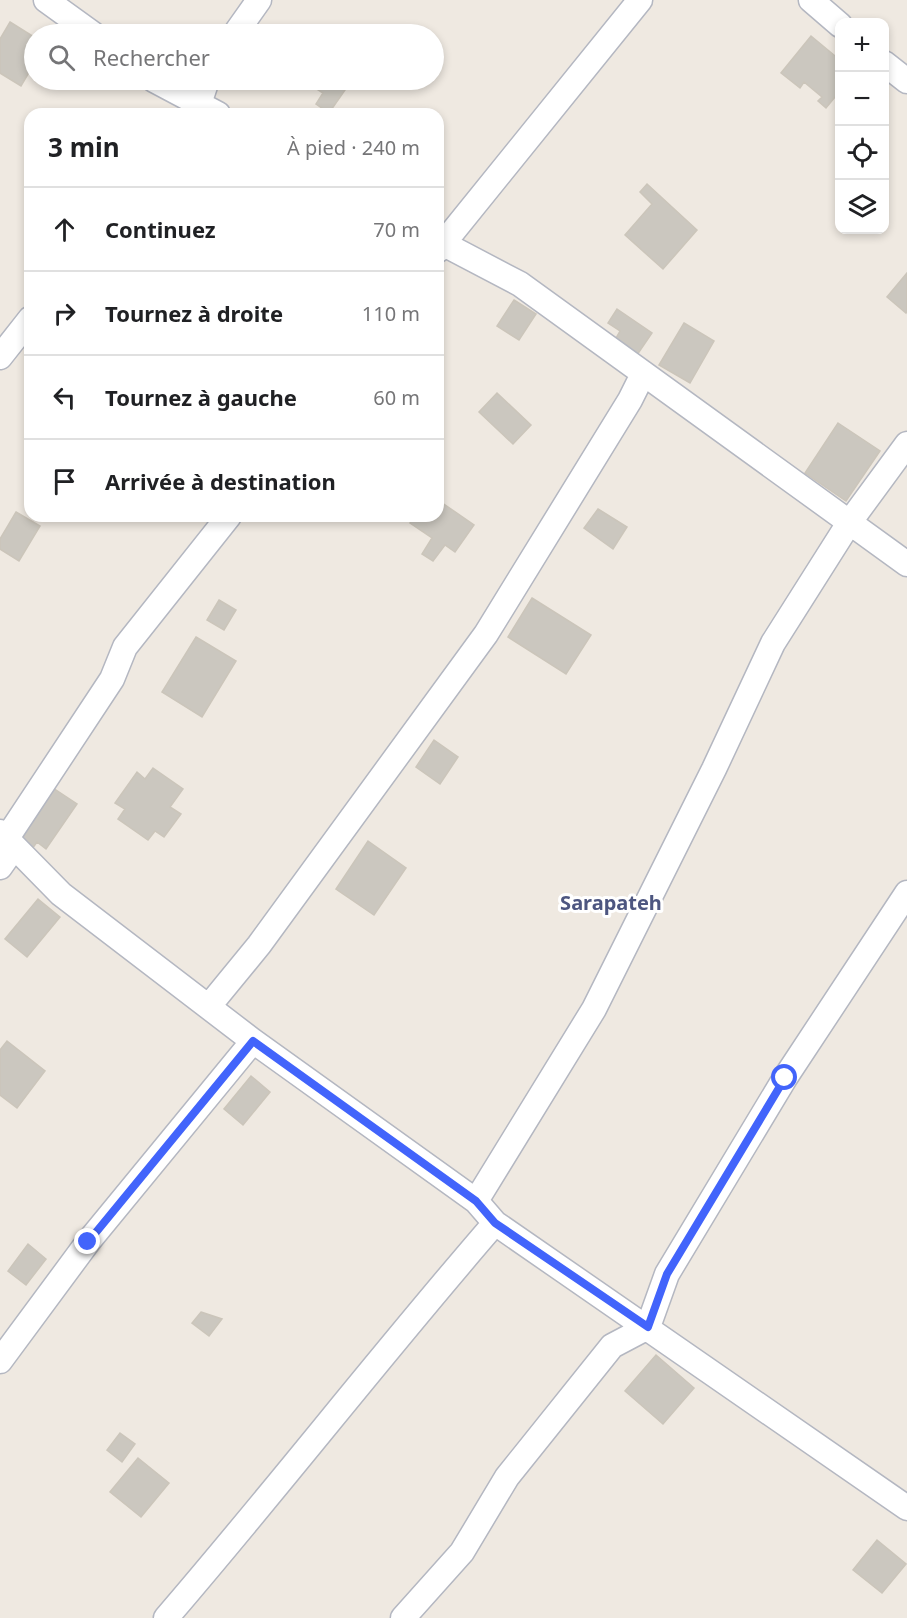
<!DOCTYPE html>
<html lang="fr">
<head>
<meta charset="utf-8">
<style>
  body { margin:0; font-family:"Noto Sans",sans-serif; background:#f6f6f6; color:#202124 }
  .controls { position:absolute; right:18px; top:18px; display:grid; overflow:hidden; border-radius:12px; box-shadow:0 3px 9px #0003 }
  .controls button { width:54px; height:54px; display:grid; place-items:center; padding:0; border:0; border-bottom:2px solid #e0e0e0; background:#fff; color:#202124; font:30px sans-serif }
  .stop { position:absolute; width:18px; height:18px; margin:-14px; border:4px solid #4264fb; border-radius:50%; background:#fff }
  .stop.end { background:#4264fb; border-color:#fff; box-shadow:0 2px 6px #0008 }
  .list { margin:0; padding:0; list-style:none }
  h2 { display:flex; justify-content:space-between; align-items:center; height:78px; margin:0; padding:0 24px; font-size:26px }
  h2 small { font-size:20px; font-weight:400; color:#757577 }
  .list li { display:grid; grid-template-columns:39px 1fr auto; gap:18px; align-items:center; box-sizing:border-box; height:84px; padding:0 24px; border-top:2px solid #e0e0e0 }
  .list b { display:block; font-size:22px; white-space:nowrap }
  .list em { font-size:20px; font-style:normal; color:#757577 }
  .icon { flex:none; width:33px; height:33px; fill:none; stroke:currentColor; stroke-width:2; stroke-linecap:round; stroke-linejoin:round }
  .map { position:relative; flex:none; width:907px; height:1618px; overflow:hidden }
  .search { position:absolute; background:#fff; box-shadow:0 3px 9px #0003; left:24px; top:24px; width:420px; height:66px; display:flex; align-items:center; gap:15px; box-sizing:border-box; padding:0 21px; border-radius:33px; color:#757577; font-size:22px }
  .panel { position:absolute; background:#fff; box-shadow:0 3px 9px #0003; left:24px; top:108px; width:420px; height:414px; border-radius:18px }
  .map>svg:first-child { display:block }
</style>
</head>
<body>
<div class="map">
<svg width="907" height="1618" viewBox="0 0 907 1618">
  <rect width="100%" height="100%" fill="#efe9e1"/>
  <path fill="#cbc7bf" stroke="#cbc5ba" stroke-width="1.5" d="M10,22L34,37V64L21,86L0,73V39Z
    M811,36L840,60V91L826,108L818,101L822,97L804,82L800,88L781,73Z
    M303,80H352L329,113L316,104L323,93Z
    M647,184L697,230L663,269L625,235L652,204L640,192Z
    M907,273V311L906,313L887,297Z
    M514,300L536,314L519,340L497,326Z
    M617,309L652,333L637,355L615,340L620,331L608,323Z
    M684,323L714,341L690,383L659,365Z
    M497,393L531,425L513,444L479,412Z
    M838,423L880,451L846,501L805,473Z
    M438,500L474,525L455,552L445,545L433,561L422,554L432,538L410,523L414,516H438Z
    M598,509L627,527L613,549L584,528Z
    M16,512L40,526L19,561L0,549V539Z
    M532,598L591,635L566,674L508,637Z
    M219,600L236,610L224,630L207,620Z
    M196,637L236,661L202,717L162,692Z
    M434,740L458,757L440,784L416,767Z
    M153,768L183,789L170,807L181,814L164,837L155,831L148,840L118,819L125,809L115,803L137,772L145,779Z
    M50,786L77,804L46,849L37,842L32,849L15,837Z
    M368,841L406,868L374,915L336,889Z
    M38,899L60,917L27,957L5,939Z
    M7,1041L45,1071L17,1108L0,1095V1050Z
    M251,1076L270,1092L243,1125L224,1109Z
    M28,1244L46,1259L26,1285L8,1271Z
    M201,1312L222,1319L209,1336L192,1323Z
    M656,1355L694,1388L663,1424L625,1391Z
    M120,1433L135,1444L122,1462L107,1450Z
    M138,1458L169,1483L141,1517L110,1492Z
    M877,1540L906,1564L882,1593L853,1570Z"/>
  <g fill="none" stroke-linecap="round" stroke-linejoin="round">
    <defs>
      <path id="minor" d="M46,0L93,34
        M811,0L840,25
        M235,34L259,0
        M884,63L907,81
        M154,80L218,114
        M191,114L199,104L207,80
        M438,241L520,284L907,564
        M438,250L640,0
        M0,357L30,319
        M0,832L61,894L253,1041L476,1201L495,1223L907,1508
        M0,867L7,857V838L112,679L125,647L229,516
        M209,1006L259,945L486,634L630,400L643,374
        M476,1201L594,1009L714,769L773,643L849,523L907,444
        M0,1361L88,1242L253,1041
        M166,1618C278,1488 383,1352 495,1223
        M403,1618L462,1552L507,1477L612,1346L648,1327L667,1274L785,1078L907,893"/>
    </defs>
    <use href="#minor" stroke="#b4b7c1" stroke-width="27"/>
    <use href="#minor" stroke="#fff" stroke-width="24"/>
  </g>
  <g fill="none" stroke-linecap="round" stroke-linejoin="round">
    <path stroke="#4264fb" stroke-width="8" d="M88,1242L253,1041L476,1201L495,1223L648,1327L667,1274L785,1078"/>
  </g>
  <g text-anchor="middle" stroke-width="6" stroke-linejoin="round" paint-order="stroke">
    <g font-size="20" font-weight="bold" fill="#4d5680" stroke="#fff">
      <text x="611" y="910">Sarapateh</text>
    </g>
  </g>
</svg>
<div class="controls">
<button>+</button>
<button>−</button>
<button><svg class="icon" aria-label="locate" viewBox="0 0 24 24"><circle cx="12" cy="12" r="6"/><path d="M12 2v4M12 18v4M2 12h4M18 12h4"/></svg></button>
<button><svg class="icon" aria-label="layers" viewBox="0 0 24 24"><path d="M12 4l9 5-9 5-9-5zM3 14l9 5 9-5"/></svg></button>
</div>
<div class="stop" style="left:785px;top:1078px"></div>
<div class="stop end" style="left:88px;top:1242px"></div>
<div class="search"><svg class="icon" aria-label="search" viewBox="0 0 24 24"><circle cx="10" cy="10" r="6"/><path d="M15 15l6 6"/></svg>Rechercher</div>
<section class="panel">
<h2>3 min<small>À pied · 240 m</small></h2>
<ul class="list">
<li><svg class="icon" aria-label="ahead" viewBox="0 0 24 24"><path d="M12 20V5M6 11l6-6 6 6"/></svg><div><b>Continuez</b></div><em>70 m</em></li>
<li><svg class="icon" aria-label="right" viewBox="0 0 24 24"><path d="M7 20v-9h11M14 6l5 5-5 5"/></svg><div><b>Tournez à droite</b></div><em>110 m</em></li>
<li><svg class="icon" aria-label="left" viewBox="0 0 24 24"><path d="M17 20v-9H6M10 6l-5 5 5 5"/></svg><div><b>Tournez à gauche</b></div><em>60 m</em></li>
<li><svg class="icon" aria-label="arrive" viewBox="0 0 24 24"><path d="M6 21V4h12l-3 4 3 4H6"/></svg><div><b>Arrivée à destination</b></div></li>
</ul>
</section>
</div>
</body>
</html>
